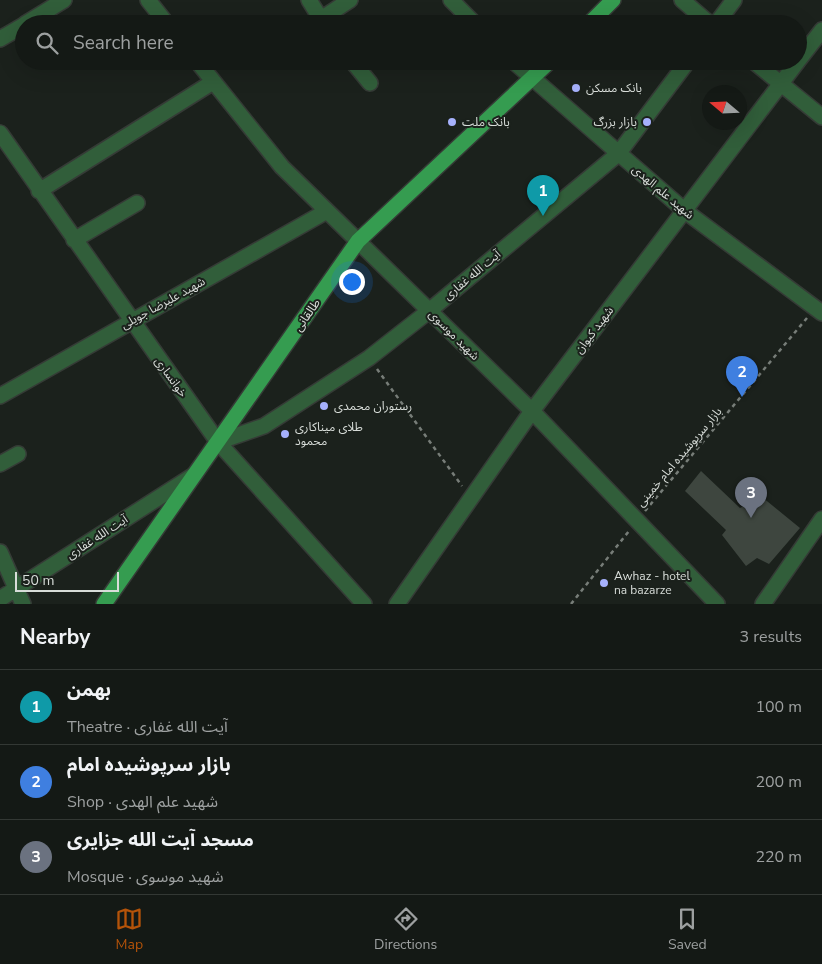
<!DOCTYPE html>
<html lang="en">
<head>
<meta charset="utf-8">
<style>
  body { margin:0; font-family:"Nunito Sans","Noto Sans Arabic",sans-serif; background:#212622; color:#f1f3f6 }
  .compass { position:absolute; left:702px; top:85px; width:45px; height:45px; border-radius:50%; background:#141915; box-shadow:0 5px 20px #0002; rotate:289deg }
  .scale { position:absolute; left:15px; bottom:12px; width:104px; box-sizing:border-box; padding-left:5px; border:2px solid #d8ddd9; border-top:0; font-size:14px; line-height:18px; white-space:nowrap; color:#d8ddd9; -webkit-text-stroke:4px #1b211c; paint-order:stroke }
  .you { position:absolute; left:351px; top:281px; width:18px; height:18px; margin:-12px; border:4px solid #fff; border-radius:50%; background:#1a73e8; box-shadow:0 0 0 8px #1a73e833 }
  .badge { display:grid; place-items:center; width:32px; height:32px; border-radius:50%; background:#b45309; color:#fff; font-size:16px; font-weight:700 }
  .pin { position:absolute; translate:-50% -41px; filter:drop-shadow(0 1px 2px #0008) }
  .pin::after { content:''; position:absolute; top:26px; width:18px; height:15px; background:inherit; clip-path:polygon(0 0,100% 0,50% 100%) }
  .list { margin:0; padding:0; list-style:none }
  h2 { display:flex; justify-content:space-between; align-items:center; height:65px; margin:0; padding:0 20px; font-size:21px }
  h2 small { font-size:16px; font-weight:400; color:#9da0a0 }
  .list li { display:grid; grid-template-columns:32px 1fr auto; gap:15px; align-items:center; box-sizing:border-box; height:75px; padding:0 20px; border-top:1px solid #333834 }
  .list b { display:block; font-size:19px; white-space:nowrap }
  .list p { margin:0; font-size:16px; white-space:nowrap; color:#9da0a0 }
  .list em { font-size:16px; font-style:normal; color:#9da0a0 }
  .icon { flex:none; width:28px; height:28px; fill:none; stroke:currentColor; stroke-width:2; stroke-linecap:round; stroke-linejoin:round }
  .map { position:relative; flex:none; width:822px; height:604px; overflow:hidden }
  .search { position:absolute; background:#141915; box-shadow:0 5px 20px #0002; left:15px; right:15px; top:15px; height:55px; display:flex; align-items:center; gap:12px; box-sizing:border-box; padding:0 18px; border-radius:28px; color:#9da0a0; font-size:19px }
  .sheet { height:290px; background:#141915 }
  nav { display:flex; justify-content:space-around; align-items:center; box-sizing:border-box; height:70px; border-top:1px solid #333834; background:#141915; font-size:14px; color:#9da0a0 }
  nav a { display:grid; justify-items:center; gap:2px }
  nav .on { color:#b45309 }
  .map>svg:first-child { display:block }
</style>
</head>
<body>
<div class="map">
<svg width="822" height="604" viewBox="0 0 822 604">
  <rect width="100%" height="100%" fill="#1b211c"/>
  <path fill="#3e463f" d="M701,471L740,508L762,497L800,528L769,564L757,558L746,566L722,535L726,530L685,491Z"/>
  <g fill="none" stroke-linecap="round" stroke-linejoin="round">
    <defs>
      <path id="minor" d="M148,0L167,24
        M309,0L324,24
        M451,0L475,24
        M682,0L710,24
        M321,19L350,0
        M25,24L64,0
        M716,24L734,0
        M0,39L24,25
        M197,61L282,167L532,411L717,604
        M352,61L370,83
        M513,61L685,211L822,313
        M753,61L822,117
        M798,61L822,30
        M0,133L218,442L364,604
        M39,191L213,82
        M74,240L137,203
        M0,396L327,211
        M218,442L264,426L369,358L429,311L618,154L688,61
        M0,464L18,454
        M0,552L23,604
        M0,599L194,475
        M397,604L532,411L798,61
        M763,604L822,519"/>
      <path id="major" d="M589,24L613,0
        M104,604L358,241L550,61"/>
    </defs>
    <use href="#minor" stroke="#353b36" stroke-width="18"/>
    <use href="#major" stroke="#353b36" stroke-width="18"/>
    <path stroke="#777d78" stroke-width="2.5" stroke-dasharray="4 4" stroke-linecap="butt" d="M377,369L462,486
      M645,511L807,318
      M571,604L629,531"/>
    <use href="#minor" stroke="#315e3a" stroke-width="15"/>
    <use href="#major" stroke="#359c50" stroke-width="15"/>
  </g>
  <g fill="#a6b1fc" stroke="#1b211c" stroke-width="2">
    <circle cx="576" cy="88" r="5"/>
    <circle cx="452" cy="122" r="5"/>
    <circle cx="647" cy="122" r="5"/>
    <circle cx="324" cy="406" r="5"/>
    <circle cx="285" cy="434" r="5"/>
    <circle cx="604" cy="583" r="5"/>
  </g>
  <g text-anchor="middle" stroke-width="4" stroke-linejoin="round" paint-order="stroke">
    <g font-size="12" fill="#d8ddd9" stroke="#1b211c" text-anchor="start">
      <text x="586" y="92">بانک مسکن</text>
      <text x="462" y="126">بانک ملت</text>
      <text x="637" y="126" text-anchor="end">بازار بزرگ</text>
      <text x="334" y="410">رستوران محمدی</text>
      <text x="295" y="431">طلای میناکاری<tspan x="295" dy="14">محمود</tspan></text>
      <text x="614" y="580">Awhaz - hotel<tspan x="614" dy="14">na bazarze</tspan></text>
    </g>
    <g font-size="12" fill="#d8ddd9" stroke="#1b211c">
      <text transform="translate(663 192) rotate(40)" y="4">شهید علم الهدی</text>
      <text transform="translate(472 275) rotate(-40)" y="4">آیت الله غفاری</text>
      <text transform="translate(163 303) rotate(-29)" y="4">شهید علیرضا جویلی</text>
      <text transform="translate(307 315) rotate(-55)" y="4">طالقانی</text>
      <text transform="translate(594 330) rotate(-53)" y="4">شهید کیوان</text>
      <text transform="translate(454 335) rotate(45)" y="4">شهید موسوی</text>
      <text transform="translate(171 377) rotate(54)" y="4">خوانساری</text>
      <text transform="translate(679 457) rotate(-50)" y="4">بازار سرپوشیده امام خمینی</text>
      <text transform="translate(97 537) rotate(-33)" y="4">آیت الله غفاری</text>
    </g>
  </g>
</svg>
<svg class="compass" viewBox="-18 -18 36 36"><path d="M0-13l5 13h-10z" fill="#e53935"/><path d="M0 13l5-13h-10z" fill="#9da0a0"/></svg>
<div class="scale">50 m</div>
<div class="you"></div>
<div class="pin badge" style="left:543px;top:216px;background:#0f9aa8">1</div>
<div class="pin badge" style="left:742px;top:397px;background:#3f7fe0">2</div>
<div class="pin badge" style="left:751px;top:518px;background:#6b7280">3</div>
<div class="search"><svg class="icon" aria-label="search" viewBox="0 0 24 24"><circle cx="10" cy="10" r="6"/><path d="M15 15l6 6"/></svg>Search here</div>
</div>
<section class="sheet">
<h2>Nearby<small>3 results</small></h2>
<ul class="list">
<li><span class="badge" style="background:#0f9aa8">1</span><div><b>بهمن</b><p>Theatre · آیت الله غفاری</p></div><em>100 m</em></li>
<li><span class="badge" style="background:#3f7fe0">2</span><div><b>بازار سرپوشیده امام</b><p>Shop · شهید علم الهدی</p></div><em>200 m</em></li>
<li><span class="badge" style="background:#6b7280">3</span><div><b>مسجد آیت الله جزایری</b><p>Mosque · شهید موسوی</p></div><em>220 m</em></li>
</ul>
</section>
<nav>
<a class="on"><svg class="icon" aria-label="map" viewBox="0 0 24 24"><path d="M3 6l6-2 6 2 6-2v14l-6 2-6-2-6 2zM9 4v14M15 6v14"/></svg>Map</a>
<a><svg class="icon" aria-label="directions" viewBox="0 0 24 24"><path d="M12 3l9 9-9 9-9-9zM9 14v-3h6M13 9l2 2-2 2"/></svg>Directions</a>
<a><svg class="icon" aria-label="saved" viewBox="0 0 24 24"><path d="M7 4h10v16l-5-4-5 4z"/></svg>Saved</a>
</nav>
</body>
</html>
